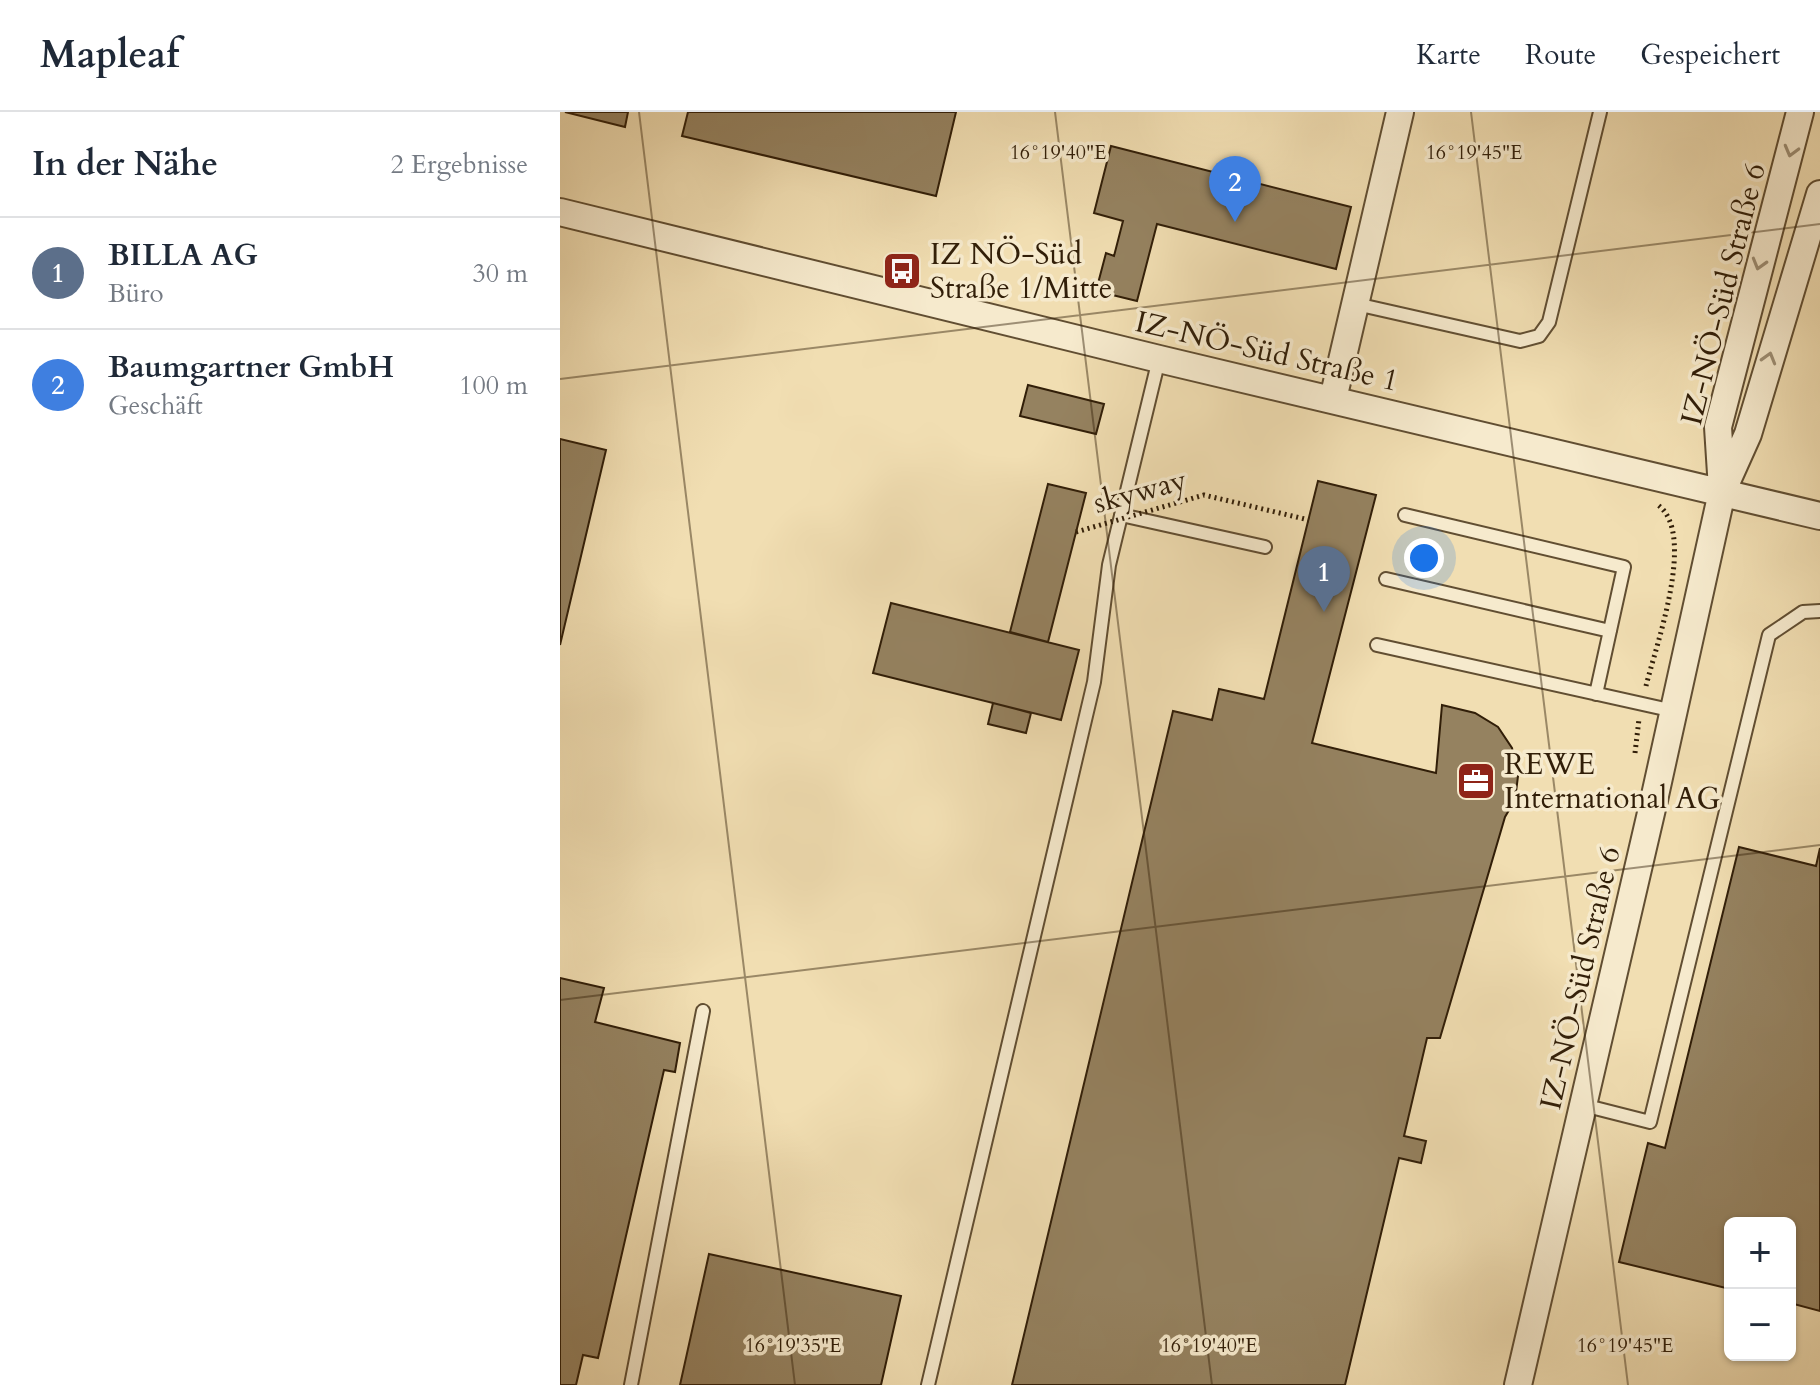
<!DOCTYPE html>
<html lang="de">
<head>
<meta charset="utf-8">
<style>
  body { margin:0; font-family:Cardo,serif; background:#f2f2f3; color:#1f2937 }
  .controls { position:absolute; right:24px; bottom:24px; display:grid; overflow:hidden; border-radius:12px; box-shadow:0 2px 6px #0004 }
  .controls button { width:72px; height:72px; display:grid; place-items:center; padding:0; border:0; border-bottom:2px solid #e0e1e3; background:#fff; color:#1f2937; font:40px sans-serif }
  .you { position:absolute; left:864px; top:446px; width:28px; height:28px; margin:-20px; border:6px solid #fff; border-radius:50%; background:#1a73e8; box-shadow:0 0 0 12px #1a73e833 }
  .badge { display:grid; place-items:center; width:52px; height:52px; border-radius:50%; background:#8f2418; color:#fff; font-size:26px; font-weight:700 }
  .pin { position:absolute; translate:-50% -66px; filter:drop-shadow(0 2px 4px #0008) }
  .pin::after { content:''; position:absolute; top:42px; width:28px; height:24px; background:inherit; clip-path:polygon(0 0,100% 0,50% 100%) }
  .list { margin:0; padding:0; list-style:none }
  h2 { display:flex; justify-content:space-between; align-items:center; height:104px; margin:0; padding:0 32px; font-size:34px }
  h2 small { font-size:26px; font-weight:400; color:#747a83 }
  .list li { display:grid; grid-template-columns:52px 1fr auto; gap:24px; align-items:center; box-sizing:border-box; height:112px; padding:0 32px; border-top:2px solid #e0e1e3 }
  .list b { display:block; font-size:30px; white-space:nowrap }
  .list p { margin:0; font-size:26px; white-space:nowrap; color:#747a83 }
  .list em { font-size:26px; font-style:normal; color:#747a83 }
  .map { position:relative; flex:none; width:1260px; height:1273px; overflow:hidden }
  header { display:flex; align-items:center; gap:48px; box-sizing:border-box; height:112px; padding:0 40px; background:#fff; border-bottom:2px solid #e0e1e3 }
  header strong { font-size:38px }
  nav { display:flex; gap:44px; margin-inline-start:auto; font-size:28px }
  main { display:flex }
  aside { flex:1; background:#fff }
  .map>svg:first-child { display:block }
</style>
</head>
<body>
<header>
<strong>Mapleaf</strong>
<nav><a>Karte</a><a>Route</a><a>Gespeichert</a></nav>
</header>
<main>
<aside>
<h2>In der Nähe<small>2 Ergebnisse</small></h2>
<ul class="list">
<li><span class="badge" style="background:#5c6f8a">1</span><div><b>BILLA AG</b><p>Büro</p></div><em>30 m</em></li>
<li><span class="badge" style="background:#3f7fe0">2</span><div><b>Baumgartner GmbH</b><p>Geschäft</p></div><em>100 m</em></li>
</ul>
</aside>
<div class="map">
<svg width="1260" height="1273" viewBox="0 0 1260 1273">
  <rect width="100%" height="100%" fill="#f1deb2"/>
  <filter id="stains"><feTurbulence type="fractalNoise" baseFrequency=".0025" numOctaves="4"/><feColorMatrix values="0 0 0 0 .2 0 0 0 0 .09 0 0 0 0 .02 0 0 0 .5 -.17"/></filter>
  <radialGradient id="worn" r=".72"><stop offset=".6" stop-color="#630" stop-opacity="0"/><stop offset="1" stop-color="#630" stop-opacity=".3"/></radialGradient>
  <path fill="#958260" stroke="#311e08" stroke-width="2" d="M5,0H68L65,15Z
    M128,0H396L376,84L122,24Z
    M551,34L791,95L776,157L597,112L577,189L536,179L546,141L554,144L563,109L534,101Z
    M468,273L544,292L536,322L460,304Z
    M0,327L46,338L0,533Z
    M758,369L816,383L752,631L876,661L882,593L915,601L938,615L952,636L958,664L955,688L945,705L880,926H867L844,1024L866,1029L861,1051L839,1046L785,1273H452L613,599L652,608L659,577L704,587Z
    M488,372L526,381L488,530L450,520Z
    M331,491L519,538L501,608L313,561Z
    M433,591L471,601L466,621L428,612Z
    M1179,735L1256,754L1260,736V1199L1230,1191V1111H1170V1177L1059,1150L1088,1031L1105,1036Z
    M0,866L44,876L35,910L120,931L115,960L104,958L38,1246L23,1243L16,1273H0Z
    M149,1142L341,1184L321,1273H120Z"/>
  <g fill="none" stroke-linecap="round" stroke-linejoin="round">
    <defs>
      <path id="lane" d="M796,192L960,229L979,224L989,210L1040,0
        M561,403L705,435
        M845,403L1064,455L1036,582
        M826,467L1050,519
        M817,533L1114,599
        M1023,993L1090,1010L1209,523L1243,500L1260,499
        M71,1273L143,899
        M368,1273L534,570L549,453L599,247"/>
      <path id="street" d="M0,100L599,247L1260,404
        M773,287L840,0
        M1162,377L1158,315L1240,0
        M958,1273L1094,688L1162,380L1188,322L1260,82"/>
    </defs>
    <use href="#lane" stroke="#614e32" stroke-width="16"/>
    <use href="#street" stroke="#614e32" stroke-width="30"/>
    <path stroke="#311e08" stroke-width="5" stroke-dasharray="2 4" stroke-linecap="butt" d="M1086,574C1096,533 1137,422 1098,393
      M1075,641L1079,607"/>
    <use href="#lane" stroke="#f6eacd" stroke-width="12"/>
    <use href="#street" stroke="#f6eacd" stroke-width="26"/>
    <path stroke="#311e08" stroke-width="5" stroke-dasharray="2 4" stroke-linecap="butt" d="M516,420L644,383L749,408"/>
  </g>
  <defs><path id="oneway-chevron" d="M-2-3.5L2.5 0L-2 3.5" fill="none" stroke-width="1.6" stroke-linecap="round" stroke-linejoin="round" transform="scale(2)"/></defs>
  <g stroke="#9d8e74">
    <use href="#oneway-chevron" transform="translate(1231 39) rotate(105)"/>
    <use href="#oneway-chevron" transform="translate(1199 152) rotate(106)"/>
    <use href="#oneway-chevron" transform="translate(1209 246) rotate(-74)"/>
  </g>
  <path fill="none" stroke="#311e08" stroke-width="2" stroke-opacity="0.45" d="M79,0L235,1273M495,0L652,1273M911,0L1068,1273M0,267L1260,112M0,888L1260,733"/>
  <defs>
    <symbol id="bus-square" viewBox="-11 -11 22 22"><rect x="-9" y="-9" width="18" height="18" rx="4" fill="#8f2418" stroke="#f6eacd"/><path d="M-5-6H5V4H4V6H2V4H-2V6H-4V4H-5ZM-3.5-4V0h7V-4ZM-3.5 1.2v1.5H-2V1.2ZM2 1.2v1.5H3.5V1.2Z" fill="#fff"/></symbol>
    <symbol id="office-square" viewBox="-11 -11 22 22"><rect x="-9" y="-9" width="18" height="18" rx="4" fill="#8f2418" stroke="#f6eacd"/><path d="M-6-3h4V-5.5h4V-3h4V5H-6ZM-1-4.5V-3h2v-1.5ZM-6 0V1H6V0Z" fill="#fff"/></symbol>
  </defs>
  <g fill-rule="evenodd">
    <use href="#bus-square" x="320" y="137" width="44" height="44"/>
    <use href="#office-square" x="894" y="647" width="44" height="44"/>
  </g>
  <g text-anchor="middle" stroke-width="7" stroke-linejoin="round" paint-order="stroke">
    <g font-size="30" fill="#311e08" stroke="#f6eacd" text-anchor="start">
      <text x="370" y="152">IZ NÖ-Süd<tspan x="370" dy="34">Straße 1/Mitte</tspan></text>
      <text x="944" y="662">REWE<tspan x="944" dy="34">International AG</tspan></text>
    </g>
    <g font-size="30" fill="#311e08" stroke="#f6eacd">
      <text transform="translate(1163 182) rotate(-76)" y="10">IZ-NÖ-Süd Straße 6</text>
      <text transform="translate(707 239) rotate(13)" y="10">IZ-NÖ-Süd Straße 1</text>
      <text transform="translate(580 379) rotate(-15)" y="10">skyway</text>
      <text transform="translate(1020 866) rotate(-77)" y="10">IZ-NÖ-Süd Straße 6</text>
    </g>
  </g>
  <g font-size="20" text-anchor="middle" fill="#311e08" stroke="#f6eacd" stroke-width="7" stroke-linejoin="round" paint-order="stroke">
    <text x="498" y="47">16°19'40"E</text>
    <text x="914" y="47">16°19'45"E</text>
    <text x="233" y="1240">16°19'35"E</text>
    <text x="649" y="1240">16°19'40"E</text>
    <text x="1065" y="1240">16°19'45"E</text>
  </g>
  <rect width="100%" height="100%" filter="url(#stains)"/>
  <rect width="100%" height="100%" fill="url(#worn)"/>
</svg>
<div class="controls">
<button>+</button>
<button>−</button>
</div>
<div class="you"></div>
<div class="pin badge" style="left:764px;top:500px;background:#5c6f8a">1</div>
<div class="pin badge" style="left:675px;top:110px;background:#3f7fe0">2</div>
</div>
</main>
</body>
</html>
